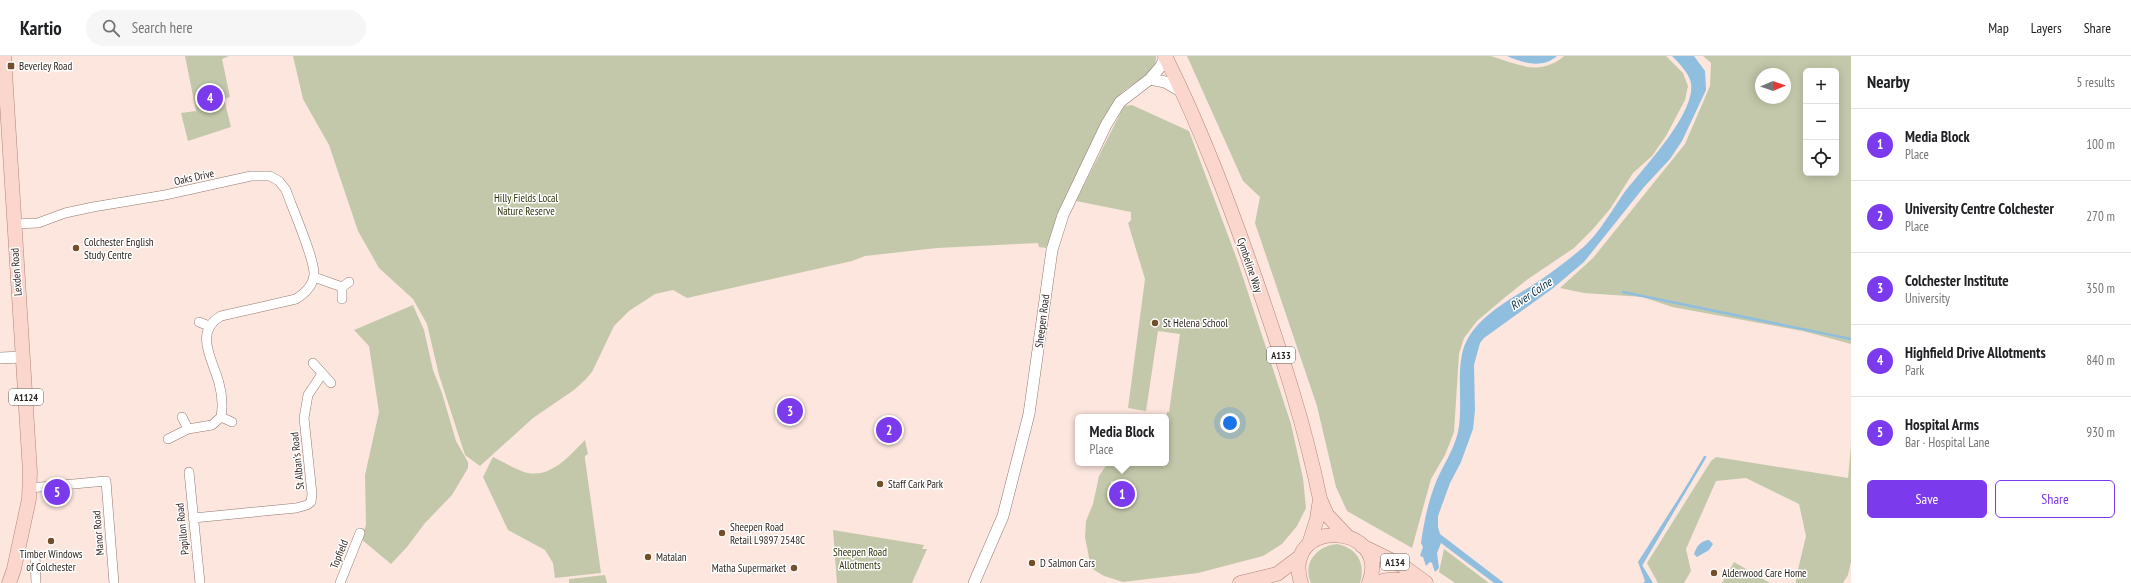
<!DOCTYPE html>
<html lang="en">
<head>
<meta charset="utf-8">
<style>
  body { margin:0; font-family:"PT Sans Narrow",sans-serif; background:#f6f6f6; color:#202124 }
  .controls { position:absolute; right:12px; top:12px; display:grid; overflow:hidden; border-radius:6px; box-shadow:0 2px 10px #0003 }
  .controls button { width:36px; height:36px; display:grid; place-items:center; padding:0; border:0; border-bottom:1px solid #e0e0e0; background:#fff; color:#202124; font:20px sans-serif }
  .compass { position:absolute; left:1755px; top:12px; width:36px; height:36px; border-radius:50%; background:#fff; box-shadow:0 2px 10px #0003; rotate:88deg }
  .you { position:absolute; left:1230px; top:367px; width:14px; height:14px; margin:-10px; border:3px solid #fff; border-radius:50%; background:#1a73e8; box-shadow:0 0 0 6px #1a73e833 }
  .badge { display:grid; place-items:center; width:26px; height:26px; border-radius:50%; background:#7c3aed; color:#fff; font-size:13px; font-weight:700 }
  .pin { position:absolute; translate:-50% -50%; border:2px solid #fff; box-shadow:0 1px 4px #0006 }
  .popup { position:absolute; left:1075px; top:358px; width:94px; height:52px; box-sizing:border-box; display:grid; place-content:center; border-radius:6px; background:#fff; filter:drop-shadow(0 1px 3px #0005); font-size:13px; white-space:nowrap; color:#757577 }
  .popup b { font-size:15px; color:#202124 }
  .popup::after { content:''; position:absolute; left:50%; top:100%; margin-left:-8px; border:8px solid transparent; border-top-color:#fff }
  .list { margin:0; padding:0; list-style:none }
  h2 { display:flex; justify-content:space-between; align-items:center; height:52px; margin:0; padding:0 16px; font-size:17px }
  h2 small { font-size:13px; font-weight:400; color:#757577 }
  .list li { display:grid; grid-template-columns:26px 1fr auto; gap:12px; align-items:center; box-sizing:border-box; height:72px; padding:0 16px; border-top:1px solid #e0e0e0 }
  .list b { display:block; font-size:15px; white-space:nowrap }
  .list p { margin:0; font-size:13px; white-space:nowrap; color:#757577 }
  .list em { font-size:13px; font-style:normal; color:#757577 }
  .actions { display:flex; gap:8px; padding:12px 16px }
  .actions a { flex:1; padding:9px 0; border:1px solid #7c3aed; border-radius:6px; text-align:center; font-size:14px; color:#7c3aed }
  .actions .main { background:#7c3aed; color:#fff }
  .icon { flex:none; width:22px; height:22px; fill:none; stroke:currentColor; stroke-width:2; stroke-linecap:round; stroke-linejoin:round }
  .map { position:relative; flex:none; width:1851px; height:527px; overflow:hidden }
  header { display:flex; align-items:center; gap:24px; box-sizing:border-box; height:56px; padding:0 20px; background:#fff; border-bottom:1px solid #e0e0e0 }
  header strong { font-size:19px }
  nav { display:flex; gap:22px; margin-inline-start:auto; font-size:14px }
  .search { width:280px; height:36px; background:#f6f6f6; display:flex; align-items:center; gap:10px; box-sizing:border-box; padding:0 14px; border-radius:22px; color:#757577; font-size:15px }
  main { display:flex }
  aside { flex:1; background:#fff }
  .map>svg:first-child { display:block }
</style>
</head>
<body>
<header>
<strong>Kartio</strong>
<div class="search"><svg class="icon" aria-label="search" viewBox="0 0 24 24"><circle cx="10" cy="10" r="6"/><path d="M15 15l6 6"/></svg>Search here</div>
<nav><a>Map</a><a>Layers</a><a>Share</a></nav>
</header>
<main>
<div class="map">
<svg width="1851" height="527" viewBox="0 0 1851 527">
  <rect width="100%" height="100%" fill="#fce6de"/>
  <path fill="#c4c8aa" fill-rule="evenodd" d="M185,0H229L222,3L230,41L224,43L231,71L188,85L181,57L196,55Z
    M293,0H1156C1157,23 1131,25 1119,40C1110,52 1103,67 1096,80C1077,116 1062,155 1046,192L1039,191L1038,187L937,192L865,200L852,205L687,242L673,234L655,238L629,255L614,270L592,316L585,324L574,334L533,362L480,410L465,399L439,319L427,268L413,243L379,212L358,175L329,89L303,43Z
    M1187,0H1491C1517,8 1540,21 1564,0H1666L1683,17L1688,30L1685,44L1666,80L1652,100L1633,117L1610,153L1593,173L1574,192L1528,223L1503,243L1477,265L1464,282L1459,298L1454,376L1445,399L1431,423L1412,492L1347,455L1336,431L1317,350L1255,167L1260,141L1243,125Z
    M1703,0H1851V288L1803,275L1672,251L1643,241L1584,237L1560,232L1593,202L1685,88L1710,30L1711,7ZM1806,15H1836V117H1806ZM1761,18H1785V42H1761Z
    M1132,49L1189,75L1238,206L1291,368L1303,422L1306,452L1297,470L1282,488L1263,500L1198,517L1123,526L1104,520L1091,512L1085,481L1086,465L1093,448L1099,420L1108,407H1166L1169,375H1166L1167,356H1169L1180,278L1158,275L1146,355L1128,352L1145,223L1128,167L1131,164V156L1076,145L1124,50ZM1111,425L1124,426L1123,433L1134,434L1133,447L1114,445V441H1110Z
    M413,249L424,274L433,314L442,337L456,385L468,406V412L452,439L425,467L407,491L391,508L361,483L366,469L365,419L379,356L369,290L354,274Z
    M585,384L588,398L585,400V403L601,517L555,522L553,507L545,494L508,474L483,421L493,401C503,406 513,412 524,416C550,424 569,400 585,384Z
    M1851,389V506L1848,519L1843,527H1796V522L1806,480L1799,448L1746,422L1716,425L1686,493L1691,515L1684,527H1658L1647,507L1711,405L1716,401L1848,422Z
    M833,474L924,489L922,493H927L912,527H837Z
    M1337,488C1357,492 1366,507 1360,527H1311C1302,507 1317,490 1337,488Z
    M1444,493L1489,527H1455L1439,516Z
    M1734,506L1770,527H1722Z
    M605,519L607,527H569V523Z"/>
  <path fill="#90bede" d="M1507,0H1557C1542,13 1523,7 1507,0Z
    M1672,0H1694L1705,15L1706,34L1682,85L1670,103L1644,131L1584,206L1552,233L1484,282L1480,287L1474,309L1475,354L1473,373L1461,406L1450,427L1438,460V471L1440,478L1504,527H1494L1441,487L1437,497L1439,512L1435,516L1432,507L1430,506L1426,510L1423,501L1420,500L1423,491L1421,487C1424,466 1428,446 1436,426C1443,409 1454,394 1458,376C1464,349 1454,308 1467,284C1482,256 1517,240 1542,223C1555,214 1568,204 1580,194C1597,181 1612,154 1624,137C1642,113 1696,58 1691,27C1689,17 1679,7 1672,0Z
    M1705,401L1642,505V509L1653,527H1643L1645,525L1638,506Z
    M1709,484L1713,488L1709,494L1697,501L1694,498C1697,490 1700,485 1709,484Z"/>
  <g fill="none" stroke-linecap="round" stroke-linejoin="round">
    <path stroke="#90bede" stroke-width="2.5" d="M1623,236L1851,283
      M1641,509L1705,401"/>
    <defs>
      <path id="minor" d="M13,168L38,167L65,157L93,151L165,139L251,120H270L279,125L286,134C292,152 315,203 314,219C313,230 304,238 296,243L221,260C193,276 213,304 219,327C222,338 223,350 221,361L212,369L188,373L168,383
        M314,221L342,231L349,226
        M342,231V243
        M199,266L209,270
        M313,307L331,327
        M182,361L188,373
        M221,361L232,366
        M189,416L200,527
        M30,432L106,425L114,527
        M193,462L296,452L307,449L311,446L312,438L304,362L308,339L322,318
        M35,499L36,527
        M340,527L360,477"/>
      <path id="tertiary" d="M1150,23L1165,26L1184,37
        M0,302L23,301
        M974,527L1003,460L1029,358L1052,194L1063,159L1106,69L1120,46L1150,23L1161,10L1165,1"/>
      <path id="primary" d="M4,0L30,416L29,443L14,513L9,527
        M1165,0C1202,74 1231,152 1258,230C1282,300 1305,370 1320,443L1327,459L1347,480
        M1309,488L1317,463L1320,443
        M1362,490L1403,510L1426,527
        M1240,527L1277,518L1301,500
        M1301,527C1281,460 1392,467 1369,527
        M1376,527C1389,522 1405,523 1417,527"/>
    </defs>
    <use href="#minor" stroke="#91786f" stroke-width="10"/>
    <use href="#tertiary" stroke="#91786f" stroke-width="12"/>
    <use href="#primary" stroke="#b08479" stroke-width="15"/>
    <use href="#minor" stroke="#fff" stroke-width="9"/>
    <use href="#tertiary" stroke="#fff" stroke-width="11"/>
    <use href="#primary" stroke="#fbd6cd" stroke-width="14"/>
  </g>
  <g fill="#74502a" stroke="#fff" stroke-width="1.5">
    <rect x="7" y="6" width="8" height="8" rx="2"/>
    <circle cx="76" cy="192" r="4"/>
    <circle cx="1155" cy="267" r="4"/>
    <circle cx="880" cy="428" r="4"/>
    <circle cx="722" cy="477" r="4"/>
    <circle cx="51" cy="485" r="4"/>
    <circle cx="648" cy="501" r="4"/>
    <circle cx="1032" cy="507" r="4"/>
    <circle cx="794" cy="512" r="4"/>
    <circle cx="1714" cy="517" r="4"/>
  </g>
  <g text-anchor="middle" stroke-width="3" stroke-linejoin="round" paint-order="stroke">
    <g fill="#fff" stroke="#69625f" stroke-width="1">
      <rect x="1267" y="291" width="28" height="16" rx="3"/>
      <rect x="9" y="333" width="34" height="16" rx="3"/>
      <rect x="1381" y="498" width="28" height="16" rx="3"/>
    </g>
    <g font-size="10" font-weight="bold" fill="#291f1b">
      <text x="1281" y="303">A133</text>
      <text x="26" y="345">A1124</text>
      <text x="1395" y="510">A134</text>
    </g>
    <g font-size="11" fill="#291f1b" stroke="#fff" text-anchor="start">
      <text x="19" y="14">Beverley Road</text>
      <text x="84" y="190">Colchester English<tspan x="84" dy="13">Study Centre</tspan></text>
      <text x="1163" y="271">St Helena School</text>
      <text x="888" y="432">Staff Cark Park</text>
      <text x="730" y="475">Sheepen Road<tspan x="730" dy="13">Retail L9897 2548C</tspan></text>
      <text x="51" y="502" text-anchor="middle">Timber Windows<tspan x="51" dy="13">of Colchester</tspan></text>
      <text x="656" y="505">Matalan</text>
      <text x="1040" y="511">D Salmon Cars</text>
      <text x="786" y="516" text-anchor="end">Matha Supermarket</text>
      <text x="1722" y="521">Alderwood Care Home</text>
    </g>
    <g font-size="11" fill="#291f1b" stroke="#fff">
      <text transform="translate(194 121) rotate(-12)" y="4">Oaks Drive</text>
      <text transform="translate(1250 209) rotate(71)" y="4">Cymbeline Way</text>
      <text transform="translate(16 216) rotate(-94)" y="4">Lexden Road</text>
      <text transform="translate(1042 265) rotate(-83)" y="4">Sheepen Road</text>
      <text transform="translate(297 405) rotate(-96)" y="4">St Alban's Road</text>
      <text transform="translate(182 473) rotate(-96)" y="4">Papillon Road</text>
      <text transform="translate(98 477) rotate(-95)" y="4">Manor Road</text>
      <text transform="translate(339 498) rotate(-68)" y="4">Topfield</text>
    </g>
    <g font-size="11" fill="#30330b" stroke="#fff">
      <text x="526" y="146">Hilly Fields Local<tspan x="526" dy="13">Nature Reserve</tspan></text>
      <text x="860" y="500">Sheepen Road<tspan x="860" dy="13">Allotments</tspan></text>
    </g>
    <g font-size="12" font-style="italic" fill="#052c43" stroke="#fff">
      <text transform="translate(1531 238) rotate(-34)" y="4">River Colne</text>
    </g>
  </g>
</svg>
<div class="controls">
<button>+</button>
<button>−</button>
<button><svg class="icon" aria-label="locate" viewBox="0 0 24 24"><circle cx="12" cy="12" r="6"/><path d="M12 2v4M12 18v4M2 12h4M18 12h4"/></svg></button>
</div>
<svg class="compass" viewBox="-18 -18 36 36"><path d="M0-13l5 13h-10z" fill="#e53935"/><path d="M0 13l5-13h-10z" fill="#757577"/></svg>
<div class="you"></div>
<div class="pin badge" style="left:1122px;top:438px">1</div>
<div class="popup"><b>Media Block</b>Place</div>
<div class="pin badge" style="left:889px;top:374px">2</div>
<div class="pin badge" style="left:790px;top:355px">3</div>
<div class="pin badge" style="left:210px;top:42px">4</div>
<div class="pin badge" style="left:57px;top:436px">5</div>
</div>
<aside>
<h2>Nearby<small>5 results</small></h2>
<ul class="list">
<li><span class="badge">1</span><div><b>Media Block</b><p>Place</p></div><em>100 m</em></li>
<li><span class="badge">2</span><div><b>University Centre Colchester</b><p>Place</p></div><em>270 m</em></li>
<li><span class="badge">3</span><div><b>Colchester Institute</b><p>University</p></div><em>350 m</em></li>
<li><span class="badge">4</span><div><b>Highfield Drive Allotments</b><p>Park</p></div><em>840 m</em></li>
<li><span class="badge">5</span><div><b>Hospital Arms</b><p>Bar · Hospital Lane</p></div><em>930 m</em></li>
</ul>
<div class="actions"><a class="main">Save</a><a>Share</a></div>
</aside>
</main>
</body>
</html>
